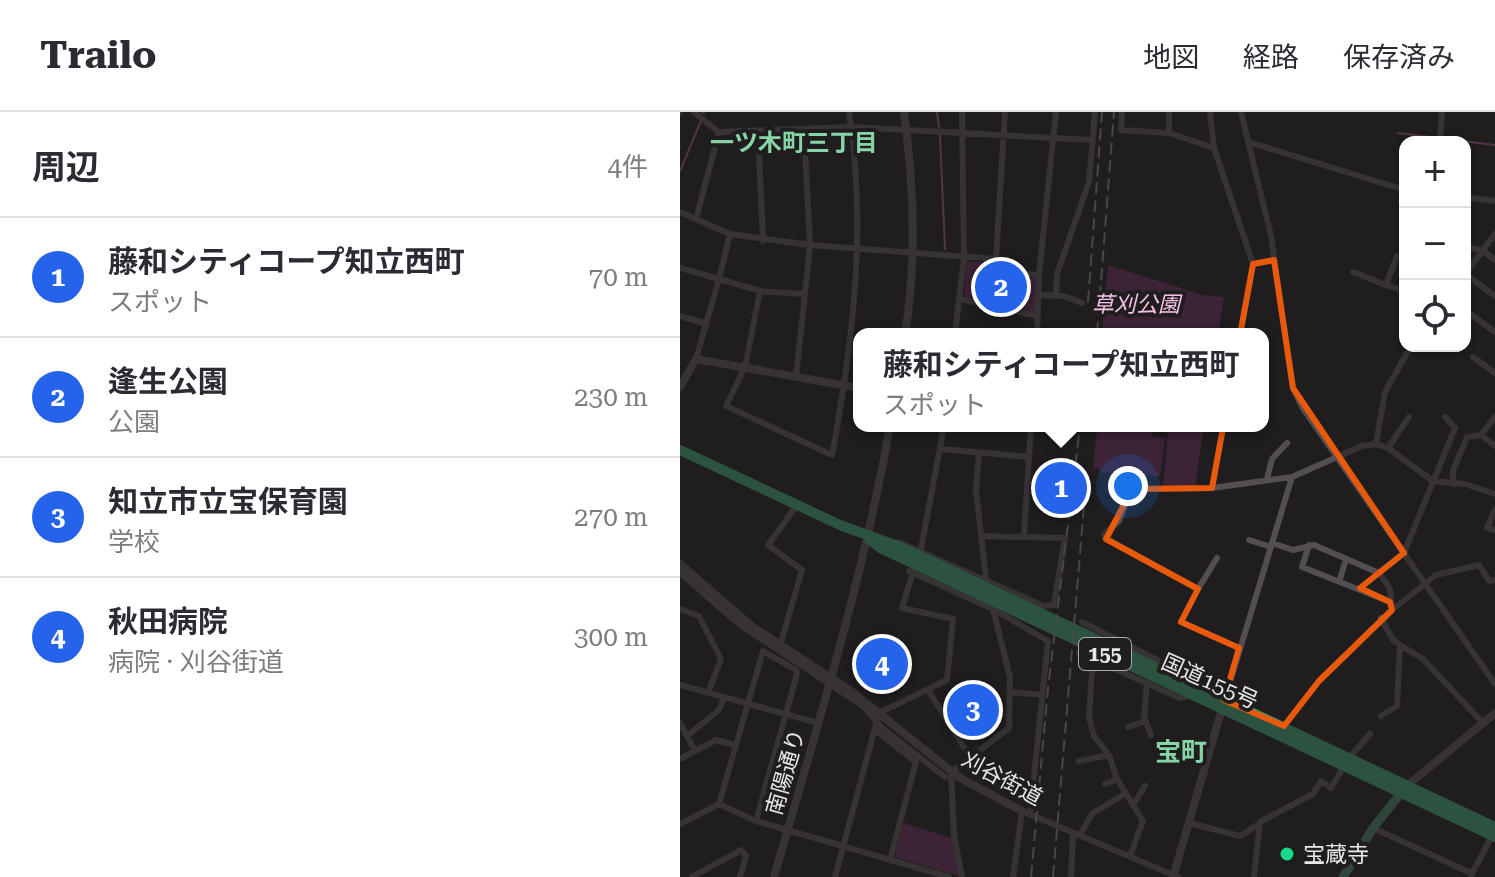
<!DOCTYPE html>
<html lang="ja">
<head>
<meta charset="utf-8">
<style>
  body { margin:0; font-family:"Roboto Serif","Noto Sans JP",serif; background:#f2f2f3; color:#2b2b33 }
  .controls { position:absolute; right:24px; top:24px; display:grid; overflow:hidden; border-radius:16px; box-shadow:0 2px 6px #0004 }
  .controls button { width:72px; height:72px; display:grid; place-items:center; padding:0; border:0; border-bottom:2px solid #e1e1e2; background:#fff; color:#2b2b33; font:40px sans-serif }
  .you { position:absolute; left:448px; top:374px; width:28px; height:28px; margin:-20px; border:6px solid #fff; border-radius:50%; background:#1a73e8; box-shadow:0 0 0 12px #1a73e833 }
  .badge { display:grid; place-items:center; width:52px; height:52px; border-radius:50%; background:#2563eb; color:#fff; font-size:26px; font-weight:700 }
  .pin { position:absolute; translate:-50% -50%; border:4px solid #fff; box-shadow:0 2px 8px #0006 }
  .popup { position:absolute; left:173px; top:216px; width:416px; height:104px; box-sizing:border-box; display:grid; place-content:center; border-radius:16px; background:#fff; filter:drop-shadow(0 2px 6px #0005); font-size:26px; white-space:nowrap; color:#7c7c81 }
  .popup b { font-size:30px; color:#2b2b33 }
  .popup::after { content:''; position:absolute; left:50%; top:100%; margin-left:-16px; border:16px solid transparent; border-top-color:#fff }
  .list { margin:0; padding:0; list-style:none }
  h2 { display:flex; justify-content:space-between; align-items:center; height:104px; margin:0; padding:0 32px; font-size:34px }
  h2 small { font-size:26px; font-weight:400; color:#7c7c81 }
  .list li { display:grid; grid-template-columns:52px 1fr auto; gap:24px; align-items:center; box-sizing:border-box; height:120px; padding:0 32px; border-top:2px solid #e1e1e2 }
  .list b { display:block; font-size:30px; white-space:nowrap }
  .list p { margin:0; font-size:26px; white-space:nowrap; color:#7c7c81 }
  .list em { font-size:26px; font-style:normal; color:#7c7c81 }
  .icon { flex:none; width:44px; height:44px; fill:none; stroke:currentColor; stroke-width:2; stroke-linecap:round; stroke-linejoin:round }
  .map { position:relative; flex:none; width:815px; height:765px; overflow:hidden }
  header { display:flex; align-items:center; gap:48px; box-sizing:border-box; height:112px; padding:0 40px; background:#fff; border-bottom:2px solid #e1e1e2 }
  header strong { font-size:38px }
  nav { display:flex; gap:44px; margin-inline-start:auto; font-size:28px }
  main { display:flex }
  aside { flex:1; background:#fff }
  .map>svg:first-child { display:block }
</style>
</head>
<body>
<header>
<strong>Trailo</strong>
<nav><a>地図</a><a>経路</a><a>保存済み</a></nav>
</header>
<main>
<aside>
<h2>周辺<small>4件</small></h2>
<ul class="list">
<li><span class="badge">1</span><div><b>藤和シティコープ知立西町</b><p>スポット</p></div><em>70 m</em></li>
<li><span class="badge">2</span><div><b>逢生公園</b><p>公園</p></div><em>230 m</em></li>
<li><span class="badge">3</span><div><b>知立市立宝保育園</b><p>学校</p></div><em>270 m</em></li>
<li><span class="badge">4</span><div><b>秋田病院</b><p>病院 · 刈谷街道</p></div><em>300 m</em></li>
</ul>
</aside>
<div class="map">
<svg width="815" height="765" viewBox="0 0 815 765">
  <rect width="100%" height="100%" fill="#201d1f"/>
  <path fill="#602b53" d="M287,149L315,151L336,163L357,165L356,200L284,184Z
    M428,153L523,183L544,185L538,222H422Z
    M440,314H524L515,375L483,373L488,319Z
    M424,315L472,320V324L485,326L480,364L420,360V357L413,356L417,317L424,318Z
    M223,711L272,726L279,764L215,745Z"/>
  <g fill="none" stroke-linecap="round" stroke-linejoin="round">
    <path stroke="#8e517e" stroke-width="2" d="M22,0L24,1
      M257,0L259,15
      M718,21L815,33
      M260,23L265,137
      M0,59L21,9"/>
    <path stroke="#524e51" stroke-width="6" d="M14,0L39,20L171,15L412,28
      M442,0L441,18L489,21L534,36
      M530,0L534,36L573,152L560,222
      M561,0L591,124L613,276L622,295L815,572
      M0,1V0
      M78,19L83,129
      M489,21V0
      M568,30L725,78
      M760,30L762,0
      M785,85L815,89
      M0,100L50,122
      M16,107L39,20
      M785,134L803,139L815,148
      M725,146L717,144L706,173L725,179
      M316,147L325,0
      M573,152L594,148
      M0,156L39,167L50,122L130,133L124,17
      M673,160L706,173
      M785,162L815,122
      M785,162L815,184
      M80,179L65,255L46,294L152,343C173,230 187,114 169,0
      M359,183L384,184L402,191
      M376,183L377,162L409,70L415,0
      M281,187L358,204
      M785,198L815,220
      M0,204L27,212
      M275,222L284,145L282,0
      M357,222L359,163L376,0
      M793,245L815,261
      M16,247L39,167L80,179L125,182L130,133L316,147L336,161L359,163
      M116,264L125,182
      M543,314L532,376L452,377L439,409L424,422L426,427L518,477L501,510L559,536
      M801,323L815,334
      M696,332L705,280L731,234
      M708,336L729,305
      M261,337L349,345
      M299,342L296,378L306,467
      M587,367L592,347L607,331
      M773,372V359L787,325L801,323L815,305
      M532,376L612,365L682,334L696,332L708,336L753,369L785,372L815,382
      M815,398L807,416L815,418
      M344,423L351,314
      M569,428L591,435
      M218,430L364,494L374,493L385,426L301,424
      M592,431L613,438L634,433L699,461L710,477L712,498L756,463L799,453L809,469L815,468
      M629,433L622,455L710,490
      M241,437L264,314
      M229,459L313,497L368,529L350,703
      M0,461L60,513L183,594L202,616L265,665
      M699,461L724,441L775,316L765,305
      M660,467L666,447
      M518,477L537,446
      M0,497L19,504L41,547L28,581
      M701,506L713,528L720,533L717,594L701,604
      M402,510L497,558L501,567
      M720,533L743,547L803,611
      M100,534L122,458L88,433L117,393
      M399,541L500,586L511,583
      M418,550L412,560L409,605L414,624L429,643L437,667L463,709L450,744
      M467,571L464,605L471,623
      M0,573L138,611
      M248,578L290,645
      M330,580L363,583
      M545,587L612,365
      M0,611L15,639
      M604,614L639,569L712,498
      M448,615L466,609
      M196,619L236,650L210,748
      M8,623L39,598L44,586
      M669,646L690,622
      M0,647L36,628L55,633
      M399,649L429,643
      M425,672L437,667
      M39,692L76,709L269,765
      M453,693L465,674
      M509,711L560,724L579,712
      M0,712L39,692L83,539L116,558L117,562L76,709
      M693,716L791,761
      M400,723L412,702L446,681
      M791,763L812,724
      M12,765L61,738L66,744L60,765
      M155,765L199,601L267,568L273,507L222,496L233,460
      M282,765L274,723L271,660L329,616L330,565L313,497
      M333,765L342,699L498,765
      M391,765L393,721
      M574,765L580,710L633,682L641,669L651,676L664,654"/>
    <path stroke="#524e51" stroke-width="8" d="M224,0C234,73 237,149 225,222
      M0,275L16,247L179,276
      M0,452L73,515L171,579L280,666L342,699
      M728,673L815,601
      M94,765C137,616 183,467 210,314
      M493,765L543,593"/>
    <path stroke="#43795e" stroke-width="9" d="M663,765L693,716L725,676"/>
    <path stroke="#399566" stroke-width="10" d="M0,338L160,413L223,436L815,715
      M189,427L200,436L815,725"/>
    <path stroke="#7b797b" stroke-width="2" stroke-dasharray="12 6" stroke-linecap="butt" d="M408,190L422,0
      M417,222L434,0
      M351,765L368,576L400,314
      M373,765L404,394"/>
  </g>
  <path d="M0 0H815V765H0ZM594,148L613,276L724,441L680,476L710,490L712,498L639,569L604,614L544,588L559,536L501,510L518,477L426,427L452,377L532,376L573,152Z" fill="#201d1f" fill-opacity=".55" fill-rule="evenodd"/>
  <path fill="none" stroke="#e8590c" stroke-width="6" stroke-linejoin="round" d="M594,148L613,276L724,441L680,476L710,490L712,498L639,569L604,614L544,588L559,536L501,510L518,477L426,427L452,377L532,376L573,152Z"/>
  <circle fill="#18d989" stroke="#201d1f" stroke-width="3" cx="607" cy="742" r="8"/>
  <g text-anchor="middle" stroke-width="8" stroke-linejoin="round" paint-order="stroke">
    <rect fill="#201d1f" stroke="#acaaac" stroke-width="2" x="399" y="526" width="52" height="32" rx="6"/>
    <g font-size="20" font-weight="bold" fill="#e8e6e8">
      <text x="425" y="549">155</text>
    </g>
    <g font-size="22" font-style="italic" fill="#f6c0e6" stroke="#201d1f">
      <text x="456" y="200">草刈公園</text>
    </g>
    <g font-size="22" fill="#e8e6e8" stroke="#201d1f">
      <text transform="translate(530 569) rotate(24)" y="8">国道155号</text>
      <text transform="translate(105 660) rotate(-74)" y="8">南陽通り</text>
      <text transform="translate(322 666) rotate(28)" y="8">刈谷街道</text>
    </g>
    <g font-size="22" fill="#e8e6e8" stroke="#201d1f" text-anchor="start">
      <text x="623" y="750">宝蔵寺</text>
    </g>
    <g font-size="24" font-weight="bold" fill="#87d4a7" stroke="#201d1f">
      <text x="114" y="39">一ツ木町三丁目</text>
    </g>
    <g font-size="26" font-weight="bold" fill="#87d4a7" stroke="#201d1f">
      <text x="501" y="649">宝町</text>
    </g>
  </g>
</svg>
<div class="controls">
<button>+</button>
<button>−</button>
<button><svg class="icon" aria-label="locate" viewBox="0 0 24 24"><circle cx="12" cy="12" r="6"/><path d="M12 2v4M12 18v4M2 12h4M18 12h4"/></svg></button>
</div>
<div class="you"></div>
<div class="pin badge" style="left:381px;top:376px">1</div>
<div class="popup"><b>藤和シティコープ知立西町</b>スポット</div>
<div class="pin badge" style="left:321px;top:175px">2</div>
<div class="pin badge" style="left:293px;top:598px">3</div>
<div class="pin badge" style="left:202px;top:552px">4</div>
</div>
</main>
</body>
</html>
